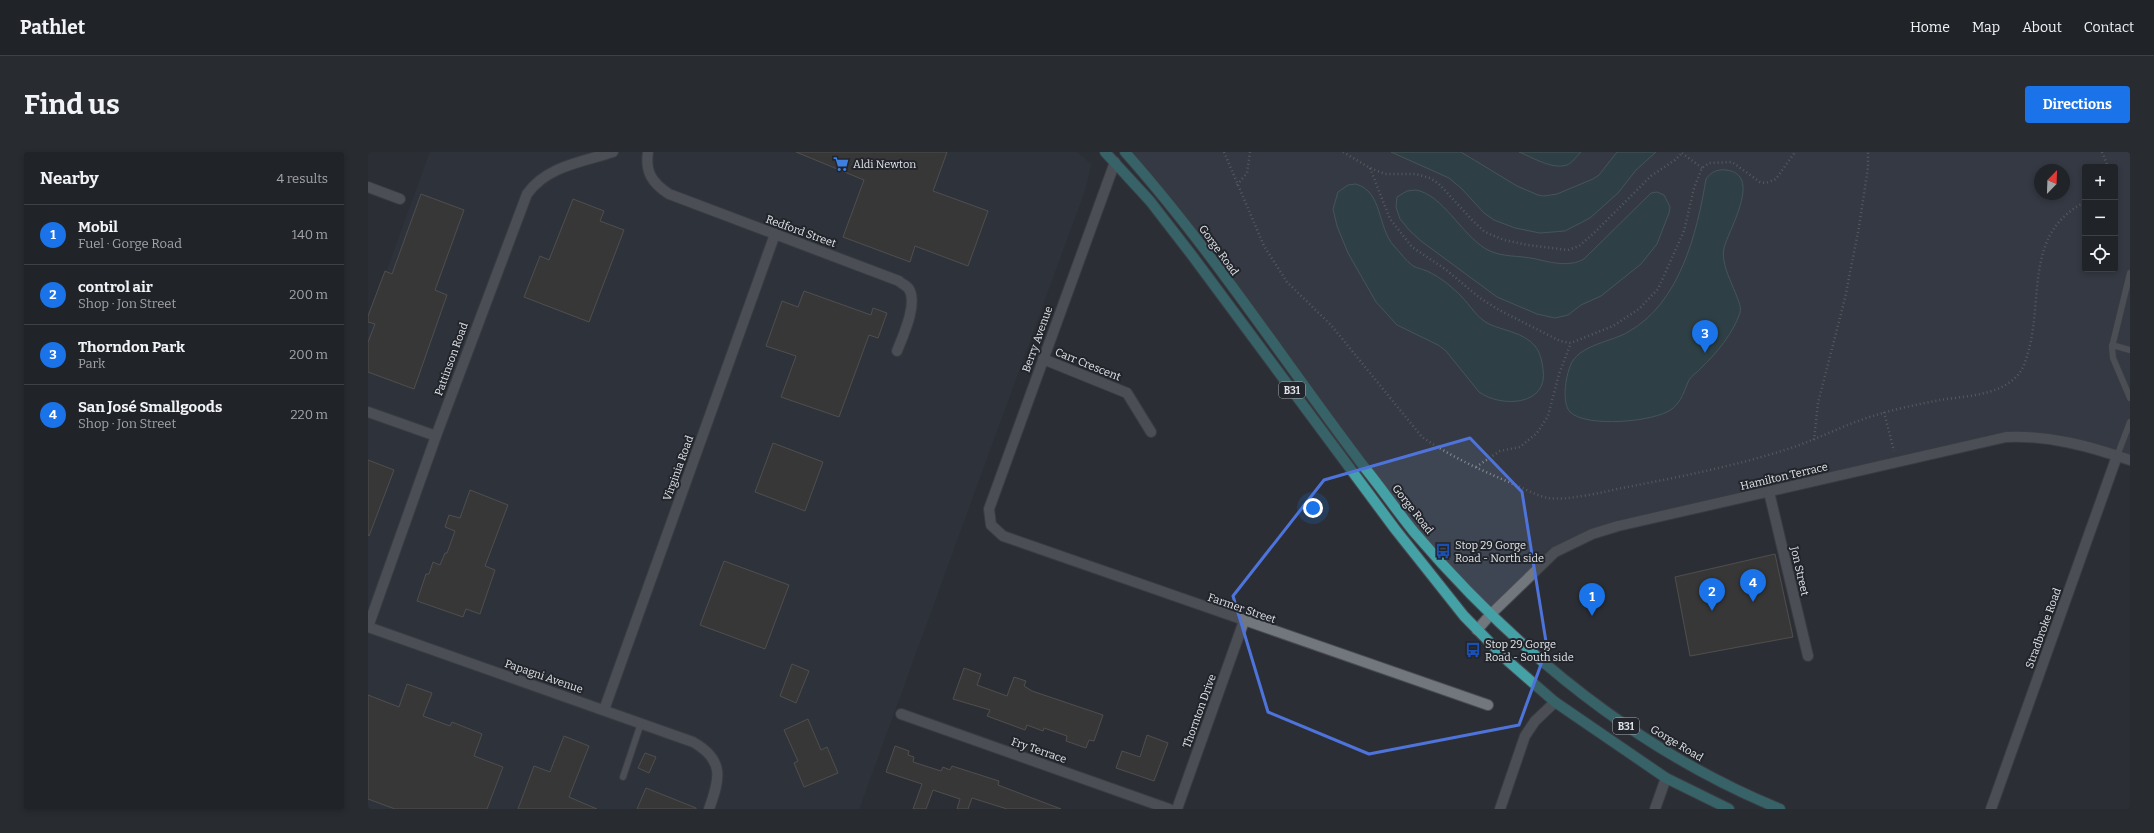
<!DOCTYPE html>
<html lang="en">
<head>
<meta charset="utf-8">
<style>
  body { margin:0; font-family:Bitter,serif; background:#282b30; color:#f1f3f6 }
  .controls { position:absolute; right:12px; top:12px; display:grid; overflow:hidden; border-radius:4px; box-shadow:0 2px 6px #0003 }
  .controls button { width:36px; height:36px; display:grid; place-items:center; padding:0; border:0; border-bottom:1px solid #3d4045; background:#202328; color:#f1f3f6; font:20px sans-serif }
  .compass { position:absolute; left:1666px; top:12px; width:36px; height:36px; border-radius:50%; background:#202328; box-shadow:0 2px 6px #0003; rotate:23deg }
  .you { position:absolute; left:945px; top:356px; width:14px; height:14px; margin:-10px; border:3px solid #fff; border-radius:50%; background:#1a73e8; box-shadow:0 0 0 6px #1a73e833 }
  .badge { display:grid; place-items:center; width:26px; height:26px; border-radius:50%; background:#1a73e8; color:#fff; font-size:13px; font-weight:700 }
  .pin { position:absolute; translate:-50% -33px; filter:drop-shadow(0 1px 2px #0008) }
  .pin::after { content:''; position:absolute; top:21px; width:14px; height:12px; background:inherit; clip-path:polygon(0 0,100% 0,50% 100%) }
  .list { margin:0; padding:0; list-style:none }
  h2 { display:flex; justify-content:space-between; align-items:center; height:52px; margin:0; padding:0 16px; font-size:17px }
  h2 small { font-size:13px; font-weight:400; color:#a2a4a8 }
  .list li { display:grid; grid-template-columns:26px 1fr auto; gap:12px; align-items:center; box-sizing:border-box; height:60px; padding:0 16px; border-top:1px solid #3d4045 }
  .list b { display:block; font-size:15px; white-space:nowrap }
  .list p { margin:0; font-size:13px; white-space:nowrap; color:#a2a4a8 }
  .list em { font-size:13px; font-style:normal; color:#a2a4a8 }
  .icon { flex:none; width:22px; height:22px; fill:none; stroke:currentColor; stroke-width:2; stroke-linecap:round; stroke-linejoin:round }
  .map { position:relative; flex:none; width:1762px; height:657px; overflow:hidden; border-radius:4px }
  header { display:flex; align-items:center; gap:24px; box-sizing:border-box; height:56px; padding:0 20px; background:#202328; border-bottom:1px solid #3d4045 }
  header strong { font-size:19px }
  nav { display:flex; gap:22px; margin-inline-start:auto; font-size:14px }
  .intro { display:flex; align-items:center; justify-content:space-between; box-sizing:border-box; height:96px; padding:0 24px }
  h1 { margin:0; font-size:28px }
  .button { padding:10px 18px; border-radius:4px; background:#1a73e8; color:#fff; font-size:14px; font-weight:700 }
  main { display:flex; gap:24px; padding:0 24px }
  aside { flex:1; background:#202328; border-radius:4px; box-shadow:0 2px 6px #0003 }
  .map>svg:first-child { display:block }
</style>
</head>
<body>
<header>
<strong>Pathlet</strong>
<nav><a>Home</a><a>Map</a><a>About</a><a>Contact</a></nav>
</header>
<div class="intro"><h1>Find us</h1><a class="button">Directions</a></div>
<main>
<aside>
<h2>Nearby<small>4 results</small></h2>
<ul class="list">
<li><span class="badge">1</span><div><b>Mobil</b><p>Fuel · Gorge Road</p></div><em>140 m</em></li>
<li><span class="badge">2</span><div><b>control air</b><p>Shop · Jon Street</p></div><em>200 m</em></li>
<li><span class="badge">3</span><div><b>Thorndon Park</b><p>Park</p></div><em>200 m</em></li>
<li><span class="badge">4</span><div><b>San José Smallgoods</b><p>Shop · Jon Street</p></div><em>220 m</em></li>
</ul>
</aside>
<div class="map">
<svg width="1762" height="657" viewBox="0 0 1762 657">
  <rect width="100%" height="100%" fill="#2b2f35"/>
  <path fill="#323843" d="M62,0H709L723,12L718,35L491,657H0V170Z"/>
  <path fill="#3e4654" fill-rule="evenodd" d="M757,0H1762V308L1657,284L1250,374L1187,400L1123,462L1045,378ZM1717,15H1747V117H1717ZM1672,18H1696V42H1672Z"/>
  <path fill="#315559" stroke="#668084" d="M1023,0H1093L1149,34L1170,43L1176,44L1189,42L1225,27L1231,23L1249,0H1288L1268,18L1250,41L1222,66L1197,79L1172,81L1147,76L1126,68L1116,61L1094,37L1081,26Z
    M1151,0H1213C1209,4 1204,11 1199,13C1184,18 1164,5 1151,0Z
    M1358,18C1395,22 1361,77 1356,96C1351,117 1376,149 1372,161C1365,181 1349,201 1333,216C1330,220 1324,223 1321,228C1316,239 1314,249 1304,257C1287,270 1218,276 1202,260C1193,250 1198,221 1204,210C1215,192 1243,190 1260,180C1312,151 1329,81 1338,27C1343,20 1349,17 1358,18Z
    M988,32C1015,40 1009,75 1026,94C1032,100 1038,109 1045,114C1049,116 1054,117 1059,119C1072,125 1083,134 1093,144C1102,153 1109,166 1121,172C1136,179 1155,180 1167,194C1172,200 1174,209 1175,217C1181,254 1133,256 1111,240L1078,199L1070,193L1029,173L1008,150L980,101L969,74L965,57L970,40L980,33Z
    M1048,38C1075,43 1093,82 1118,97C1134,106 1151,103 1168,107C1184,111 1202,115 1216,107L1283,41L1289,40L1296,43L1302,55L1301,61L1289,92L1273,112L1233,144L1213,153L1200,163L1187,166L1169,162L1129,145L1053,89L1042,79L1032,67L1028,55L1029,45L1039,39Z"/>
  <path fill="#48413c" stroke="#7a736d" d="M428,0H579L565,39L620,59L600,114L547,94L542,110L475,85L496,28Z
    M53,42L96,58L67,138L79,143L46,237L0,220V190L7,172L0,170V164L17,119L24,122Z
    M205,47L236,59L232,69L256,78L221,170L156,145L172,104L181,108Z
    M436,139L503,163L505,156L519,161L510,186L501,183L471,265L413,245L428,204L398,194L414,149L430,155Z
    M405,291L455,310L437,359L387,340Z
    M0,308L26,318L1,384L0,383Z
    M102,338L140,353L117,414L127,418L112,462L98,457L95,465L49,449L58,422H61L65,410L72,413L77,401H79L87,379L77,375L81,363L92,366Z
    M1407,402L1425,485L1322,504L1307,425Z
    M356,409L421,433L397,497L332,473Z
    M424,512L441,519L428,551L412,544Z
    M596,516L613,522L609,533L639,544L646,525L658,529L656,534L664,539L735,563L726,589L721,588L718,596L698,589L699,584L676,576L675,579L659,573L657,578L619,564L622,558L585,547Z
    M39,532L64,541L55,564L82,574L84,570L114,582L106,604L135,615L119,657H27L0,647V543L31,555Z
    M440,567L453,598L459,595L470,621L436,635L426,611L430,609L416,578Z
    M779,583L800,591L786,629L748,616L754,599L772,605Z
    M196,584L221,594L201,645L229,657H150L166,614L182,620Z
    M527,594L541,599L540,603L546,605L545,610L573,619L575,615L582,618L584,614L631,629L630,633L693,657H639L604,646L600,657H589L592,647L565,638L558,657H545L554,632L518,620Z
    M277,601L288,605L281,621L270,616Z
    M278,636L328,656V657H269Z"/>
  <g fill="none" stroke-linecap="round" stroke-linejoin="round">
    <defs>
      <path id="service" d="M1762,121L1744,195L1745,206L1762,246
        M1744,193L1762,198
        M1749,304L1762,270
        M255,625L273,571"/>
      <path id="minor" d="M280,0C277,20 284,31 301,42L531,129C534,132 539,134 541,137C550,152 535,184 529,199
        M747,10L621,357L623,373L635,384L1120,553
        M0,35L32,47
        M675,207L759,241L783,280
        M0,260L68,284
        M1401,340L1440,504
        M0,475L68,284L159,42C179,14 214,10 245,0
        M0,475L325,590C357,608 352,627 341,657
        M1109,478L1123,462L1187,400L1224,382L1250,374L1638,285C1681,283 1721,294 1762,308
        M236,558L407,82
        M533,562L801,657
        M809,657L876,469
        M1132,657L1157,584L1167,569L1187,550
        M1287,657L1298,626
        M1623,657L1749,304"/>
      <path id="primary" d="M737,0L782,49L823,102L1027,377L1096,464L1141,510L1187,550L1298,626L1361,657
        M757,0C845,99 917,211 997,316C1014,337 1029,359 1046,380C1147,498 1268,598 1412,657"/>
    </defs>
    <use href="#service" stroke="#494c52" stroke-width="8"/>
    <use href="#minor" stroke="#494c52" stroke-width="12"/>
    <use href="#primary" stroke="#494c52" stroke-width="12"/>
    <path stroke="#8a8d92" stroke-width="2.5" stroke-dasharray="1 3" stroke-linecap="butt" d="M856,0L896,94L919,130L963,173L1054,285C1083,305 1117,320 1150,334C1159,338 1170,344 1180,346C1198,349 1236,340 1254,336C1311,325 1368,314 1423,296C1453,286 1481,270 1512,262C1531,256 1552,252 1572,248C1596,244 1628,244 1647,226C1655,219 1658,208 1661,197C1675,144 1657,80 1717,50
      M975,0L1002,16L1017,22H1048L1062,26L1071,32L1105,69L1117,80L1136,88L1160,93L1200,98L1211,94L1225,82L1283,24L1307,8L1315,0
      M1734,0L1740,15
      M1314,1L1334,16
      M1002,16L1022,67L1044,95L1077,117L1112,146L1131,158L1192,189L1203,191L1245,174L1271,157L1290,137L1316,79L1326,36L1334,16L1341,11L1364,10L1392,30L1398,31L1408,27L1427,0
      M869,33L879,21L882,0
      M1516,260L1526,299
      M1446,288L1450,251L1477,146L1491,75L1500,15V0
      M1108,315L1132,299L1152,295L1169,281L1180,264L1191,222L1203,191"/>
    <use href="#service" stroke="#72767d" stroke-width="6"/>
    <use href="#minor" stroke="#72767d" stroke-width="10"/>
    <use href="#primary" stroke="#44a1a6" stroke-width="10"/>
  </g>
  <path d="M0 0H1762V657H0ZM1102,286L1154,340L1179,496L1151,573L1001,602L900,560L865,444L956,328Z" fill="#2b2f35" fill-opacity=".55" fill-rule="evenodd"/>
  <path fill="none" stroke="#4e74dc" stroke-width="3" stroke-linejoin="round" d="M1102,286L1154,340L1179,496L1151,573L1001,602L900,560L865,444L956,328Z"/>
  <defs>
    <symbol id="supermarket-bare" viewBox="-9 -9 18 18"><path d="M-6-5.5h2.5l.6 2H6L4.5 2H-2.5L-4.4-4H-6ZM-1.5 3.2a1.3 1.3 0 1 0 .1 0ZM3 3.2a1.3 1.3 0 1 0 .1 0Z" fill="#3f7fe0" stroke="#22252b" stroke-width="2.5" paint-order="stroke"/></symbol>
    <symbol id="bus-bare" viewBox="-9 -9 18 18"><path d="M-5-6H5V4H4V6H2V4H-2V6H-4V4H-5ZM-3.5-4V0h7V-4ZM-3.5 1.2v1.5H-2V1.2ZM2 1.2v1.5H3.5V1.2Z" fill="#1a4fb4" stroke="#22252b" stroke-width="2.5" paint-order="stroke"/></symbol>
  </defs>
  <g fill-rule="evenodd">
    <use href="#supermarket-bare" x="462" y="1" width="22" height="22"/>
    <use href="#bus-bare" x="1064" y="388" width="22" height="22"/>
    <use href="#bus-bare" x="1094" y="487" width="22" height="22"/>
  </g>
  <g text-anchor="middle" stroke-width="4" stroke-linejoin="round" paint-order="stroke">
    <g fill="#22252b" stroke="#a8abaf" stroke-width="1">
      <rect x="911" y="230" width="26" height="16" rx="3"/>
      <rect x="1245" y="566" width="26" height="16" rx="3"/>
    </g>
    <g font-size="10" font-weight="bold" fill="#e1e4e8">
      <text x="924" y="242">B31</text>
      <text x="1258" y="578">B31</text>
    </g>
    <g font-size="11" fill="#e1e4e8" stroke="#22252b" text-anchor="start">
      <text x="485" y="16">Aldi Newton</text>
      <text x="1087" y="397">Stop 29 Gorge<tspan x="1087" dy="13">Road - North side</tspan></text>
      <text x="1117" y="496">Stop 29 Gorge<tspan x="1117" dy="13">Road - South side</tspan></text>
    </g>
    <g font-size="11" fill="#e1e4e8" stroke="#22252b">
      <text transform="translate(433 79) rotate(20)" y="4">Redford Street</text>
      <text transform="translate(851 98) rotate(54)" y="4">Gorge Road</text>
      <text transform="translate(669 187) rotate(-70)" y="4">Berry Avenue</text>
      <text transform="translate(83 207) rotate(-70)" y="4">Pattinson Road</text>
      <text transform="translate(720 212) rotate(22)" y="4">Carr Crescent</text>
      <text transform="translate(310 316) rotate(-70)" y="4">Virginia Road</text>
      <text transform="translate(1416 324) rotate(-13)" y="4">Hamilton Terrace</text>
      <text transform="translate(1045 357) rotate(52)" y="4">Gorge Road</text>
      <text transform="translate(1432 419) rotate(77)" y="4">Jon Street</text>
      <text transform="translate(874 456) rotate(19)" y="4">Farmer Street</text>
      <text transform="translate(1675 476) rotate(-70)" y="4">Stradbroke Road</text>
      <text transform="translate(176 524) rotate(19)" y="4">Papagni Avenue</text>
      <text transform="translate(831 559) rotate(-70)" y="4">Thornton Drive</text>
      <text transform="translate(1309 591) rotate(31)" y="4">Gorge Road</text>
      <text transform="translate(671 598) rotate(19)" y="4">Fry Terrace</text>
    </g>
  </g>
</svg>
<div class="controls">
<button>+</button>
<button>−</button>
<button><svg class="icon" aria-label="locate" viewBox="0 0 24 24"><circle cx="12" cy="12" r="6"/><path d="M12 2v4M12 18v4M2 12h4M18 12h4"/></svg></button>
</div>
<svg class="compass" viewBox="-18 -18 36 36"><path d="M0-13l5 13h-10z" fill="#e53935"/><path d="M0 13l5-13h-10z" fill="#a2a4a8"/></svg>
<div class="you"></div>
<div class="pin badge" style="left:1224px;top:464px">1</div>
<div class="pin badge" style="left:1344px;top:459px">2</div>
<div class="pin badge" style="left:1337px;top:201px">3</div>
<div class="pin badge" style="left:1385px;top:450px">4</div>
</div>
</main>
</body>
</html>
